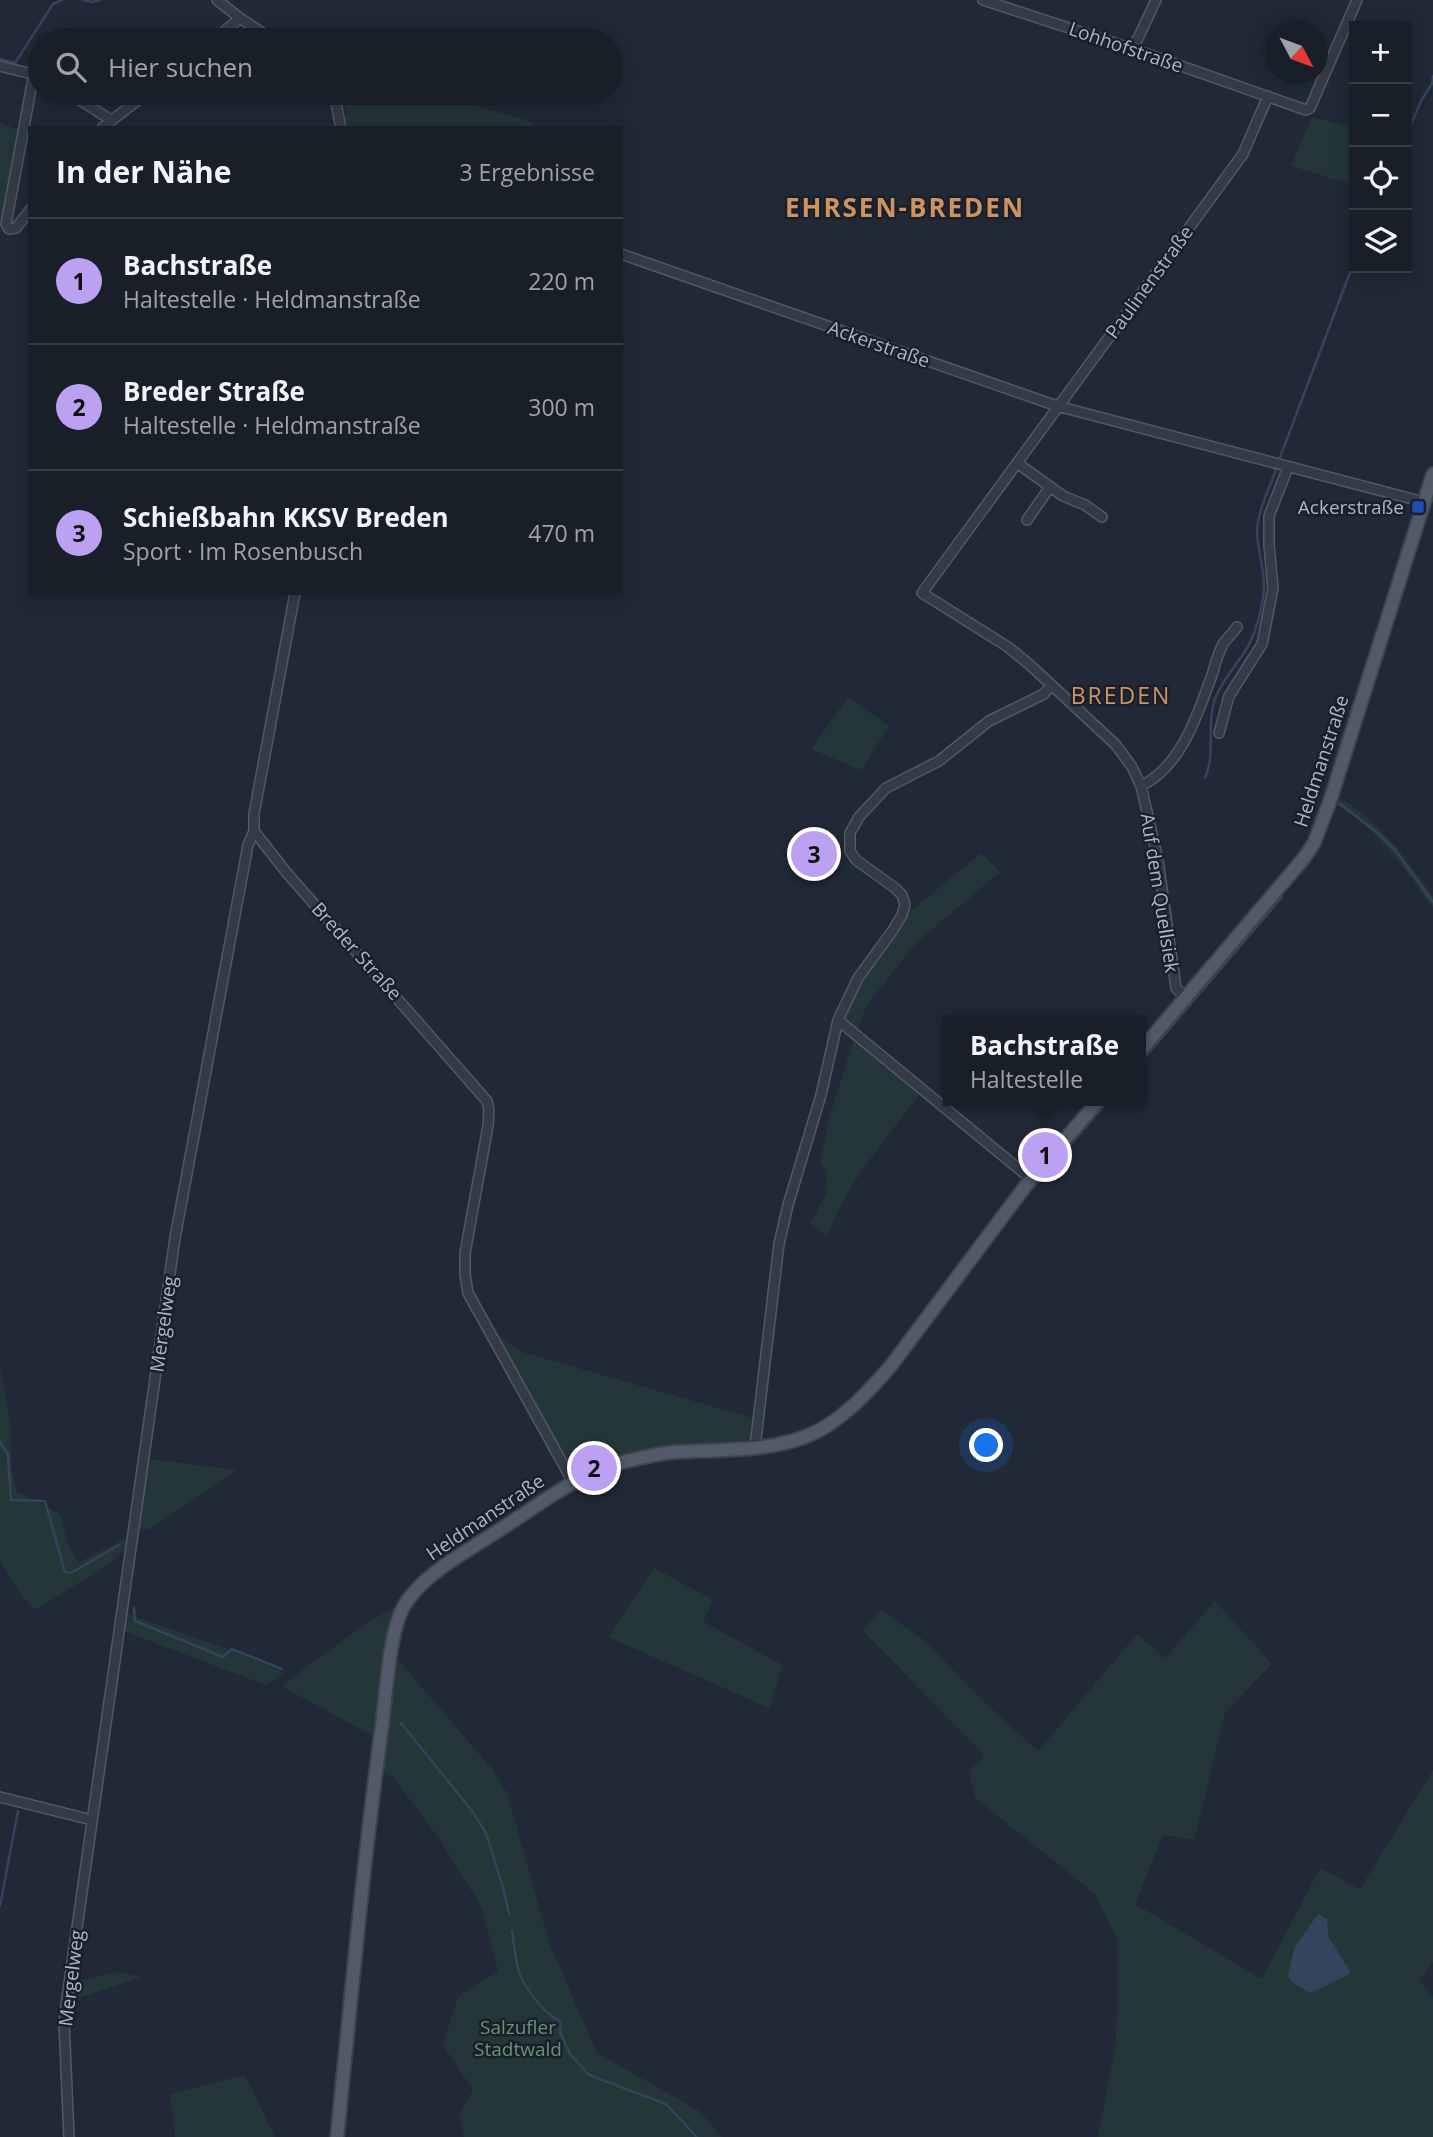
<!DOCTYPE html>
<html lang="de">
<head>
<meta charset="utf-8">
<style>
  body { margin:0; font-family:"Open Sans",sans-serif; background:#222730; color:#f1f3f6 }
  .controls { position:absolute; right:21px; top:21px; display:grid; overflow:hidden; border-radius:0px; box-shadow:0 4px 18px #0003 }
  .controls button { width:63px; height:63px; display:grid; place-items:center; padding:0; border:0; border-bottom:2px solid #373d45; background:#191f28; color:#f1f3f6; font:35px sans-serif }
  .compass { position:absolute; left:1265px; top:21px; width:63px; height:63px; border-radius:50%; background:#191f28; box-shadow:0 4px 18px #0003; rotate:131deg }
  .you { position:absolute; left:987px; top:1446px; width:24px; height:24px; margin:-18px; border:5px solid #fff; border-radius:50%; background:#1a73e8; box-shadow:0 0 0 10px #1a73e833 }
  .badge { display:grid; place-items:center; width:46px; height:46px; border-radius:50%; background:#bca0f2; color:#111; font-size:23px; font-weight:700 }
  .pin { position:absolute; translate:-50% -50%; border:4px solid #fff; box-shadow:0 2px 7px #0006 }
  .popup { position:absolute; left:943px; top:1015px; width:203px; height:91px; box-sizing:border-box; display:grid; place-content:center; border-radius:0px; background:#191f28; filter:drop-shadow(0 2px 5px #0005); font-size:23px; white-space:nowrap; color:#9fa2a8 }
  .popup b { font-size:26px; color:#f1f3f6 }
  .popup::after { content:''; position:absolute; left:50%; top:100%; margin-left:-14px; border:14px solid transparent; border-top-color:#191f28 }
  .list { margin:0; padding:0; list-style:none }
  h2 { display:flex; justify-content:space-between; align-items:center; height:91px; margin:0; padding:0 28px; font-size:30px }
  h2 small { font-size:23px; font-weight:400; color:#9fa2a8 }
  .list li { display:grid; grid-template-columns:46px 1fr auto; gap:21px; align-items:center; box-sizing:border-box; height:126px; padding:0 28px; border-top:2px solid #373d45 }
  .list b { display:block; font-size:26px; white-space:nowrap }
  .list p { margin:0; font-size:23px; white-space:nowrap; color:#9fa2a8 }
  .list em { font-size:23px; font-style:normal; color:#9fa2a8 }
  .icon { flex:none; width:38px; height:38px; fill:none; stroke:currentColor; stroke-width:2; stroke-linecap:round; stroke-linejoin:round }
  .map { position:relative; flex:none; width:1433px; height:2137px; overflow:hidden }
  .search { position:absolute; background:#191f28; box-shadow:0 4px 18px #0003; left:28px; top:28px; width:595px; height:77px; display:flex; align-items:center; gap:18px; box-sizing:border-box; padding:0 24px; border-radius:38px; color:#9fa2a8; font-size:26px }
  .panel { position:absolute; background:#191f28; box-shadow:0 4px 18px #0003; left:28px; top:126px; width:595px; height:469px; border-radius:0px }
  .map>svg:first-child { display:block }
</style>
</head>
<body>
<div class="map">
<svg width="1433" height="2137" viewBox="0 0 1433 2137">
  <rect width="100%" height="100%" fill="#212936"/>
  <path fill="#243638" d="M342,93H434L535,123L533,128H348Z
    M1312,117L1354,127V185L1291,166Z
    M0,123L21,131L4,226L0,225Z
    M848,697L889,726L861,770L811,749Z
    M1341,798L1366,816L1398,848L1433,896V908L1392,853L1362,822L1335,804Z
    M981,853L1000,872L916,943L867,1005L857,1030L843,1018L858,983L906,915Z
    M855,1036L922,1091C888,1137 846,1183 827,1237L810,1223L826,1194L827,1172L820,1162L831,1112Z
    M494,1332L522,1352L756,1419L753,1439L748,1444L585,1472L570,1469Z
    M0,1368L11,1427V1466L17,1492L42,1503L61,1516L67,1542L78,1563L128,1537L126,1549L106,1566L35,1610L26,1601L0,1561Z
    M149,1459L238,1470L148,1530L139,1529Z
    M654,1568L713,1600L703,1622L783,1665L769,1708L608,1637Z
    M1215,1601L1272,1664L1225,1713L1194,1840L1163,1835L1135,1904L1262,1979L1320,1868L1360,1889L1433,1770V1962L1419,1980L1433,1997V2137H1098L1116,2042L1118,1940L1095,1894L975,1798L969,1771L984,1755L862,1630L881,1610L925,1641L979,1697L1038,1751L1137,1634L1165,1658Z
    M400,1604L375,1737L281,1686L364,1625Z
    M127,1614L236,1652L285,1673L265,1685L124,1631Z
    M394,1657L402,1664L493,1770L507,1793L549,1942L597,2053L699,2111L722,2137H464L459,2115L473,2090L443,2045L458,1996L498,1971L482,1908L438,1837L392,1776L381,1774Z
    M118,1972L143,1977L72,2000L74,1982Z
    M245,2075L275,2137H175L170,2094Z"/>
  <path fill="#35445d" d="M1318,1914L1327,1919L1328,1936L1351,1973L1311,1993L1294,1984L1288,1976L1294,1948Z"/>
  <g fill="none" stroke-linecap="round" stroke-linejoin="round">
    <path stroke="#35445d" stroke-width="2.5" d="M83,0L93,2L100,0
      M0,59L15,63L53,4L62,0
      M1407,134L1422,99L1432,84L1433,76
      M1279,460L1354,262
      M1205,778C1216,754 1206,724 1215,699C1221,683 1234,667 1244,653C1254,638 1260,616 1263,597C1267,576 1258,555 1257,533C1257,511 1270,488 1277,467
      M1339,803L1379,834L1395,850L1433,902
      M1141,1062L1282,897
      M1039,1181L1108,1101
      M0,1442L8,1455L11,1500L45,1501L65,1572L71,1573L119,1545
      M134,1608L135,1621L223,1657L232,1649L282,1669
      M401,1723L472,1811L486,1833L504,1891L509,1914
      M0,1906L18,1811
      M512,1931C515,1947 515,1967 523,1981C531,1996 546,2014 561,2022L560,2032L570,2054L589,2075L666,2104L697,2137"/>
    <defs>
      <path id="minor" d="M217,0L240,18L273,40
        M983,0L1133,49L1306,110L1310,108L1357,0
        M214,40L240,18
        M1133,49L1156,0
        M0,66L40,76
        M69,93L111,120
        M334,93L341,128
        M102,128L147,93
        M30,210L16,228L9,229L6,224L34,73
        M621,254L1057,406L1424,502
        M1017,463L1063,496L1085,505L1102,517
        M1027,520L1050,487
        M295,593L254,814V831L286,872L487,1101L489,1110L488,1126L465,1253V1274L468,1293L573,1482
        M1219,733L1229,696L1262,644L1273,588L1269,545V516L1288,467
        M1141,786C1182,766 1197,715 1212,675C1215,665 1218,653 1223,644C1227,638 1233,633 1237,627
        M1186,998L1176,988L1158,860L1141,786L1132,767L1116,745L1030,665L1008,647L922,593L1243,154L1268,96
        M838,1020L1031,1179
        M755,1447L779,1244L788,1205L821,1095L838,1020L858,978L893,930L902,915L905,905L902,895L895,888L856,860L850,851V833L859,817L886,788L939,761L989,721L1044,694L1051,686
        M0,1797L92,1820
        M69,2137L64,2022L66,2005L175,1238L248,845L254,831"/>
      <path id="major" d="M1141,1050L1304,858L1314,843L1330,801L1433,474
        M337,2137C351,2000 363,1863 382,1726C386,1695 389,1634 403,1608C421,1574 470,1550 501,1529C542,1503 582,1470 631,1460C646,1457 660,1453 675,1452C721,1449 773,1453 816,1432C844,1418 869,1391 890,1367L1027,1184L1098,1101"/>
    </defs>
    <use href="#minor" stroke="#515965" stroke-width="12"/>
    <use href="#major" stroke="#3d4450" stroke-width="16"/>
    <use href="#minor" stroke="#343b47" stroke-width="9"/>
    <use href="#major" stroke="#525a67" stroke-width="12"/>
  </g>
  <rect fill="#1a4fb4" stroke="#1a202b" stroke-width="2.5" x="1411" y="500" width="14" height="14" rx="3.5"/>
  <g text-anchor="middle" stroke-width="5" stroke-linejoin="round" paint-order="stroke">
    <g font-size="19" fill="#aeb6c4" stroke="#1a202b">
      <text transform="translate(1126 47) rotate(19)" y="7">Lohhofstraße</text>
      <text transform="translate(1149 282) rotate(-54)" y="7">Paulinenstraße</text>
      <text transform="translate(879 344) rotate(19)" y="7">Ackerstraße</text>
      <text transform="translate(1321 761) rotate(-72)" y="7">Heldmanstraße</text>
      <text transform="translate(1160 893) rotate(81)" y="7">Auf dem Quellsiek</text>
      <text transform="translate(357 951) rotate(48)" y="7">Breder Straße</text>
      <text transform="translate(163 1324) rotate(-82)" y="7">Mergelweg</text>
      <text transform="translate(485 1517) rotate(-34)" y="7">Heldmanstraße</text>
      <text transform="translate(71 1978) rotate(-83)" y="7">Mergelweg</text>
    </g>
    <g font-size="19" fill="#aeb6c4" stroke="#1a202b" text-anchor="end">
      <text x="1404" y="514">Ackerstraße</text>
    </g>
    <g font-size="19" fill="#679372" stroke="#1a202b">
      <text x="518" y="2034">Salzufler<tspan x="518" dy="22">Stadtwald</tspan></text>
    </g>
    <g font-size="23" letter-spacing="2" fill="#ce935e" stroke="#1a202b">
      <text x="1121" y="704">BREDEN</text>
    </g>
    <g font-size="26" font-weight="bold" letter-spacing="2" fill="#ce935e" stroke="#1a202b">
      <text x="905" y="217">EHRSEN-BREDEN</text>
    </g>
  </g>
</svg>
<div class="controls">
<button>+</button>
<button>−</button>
<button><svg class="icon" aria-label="locate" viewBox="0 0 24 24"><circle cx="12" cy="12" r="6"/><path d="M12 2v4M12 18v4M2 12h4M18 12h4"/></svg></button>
<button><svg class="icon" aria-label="layers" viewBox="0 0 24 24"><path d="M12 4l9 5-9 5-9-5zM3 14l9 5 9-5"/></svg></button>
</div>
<svg class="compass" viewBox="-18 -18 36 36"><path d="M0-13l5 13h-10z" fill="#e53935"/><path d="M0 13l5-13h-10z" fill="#9fa2a8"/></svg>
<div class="you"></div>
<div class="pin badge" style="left:1045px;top:1155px">1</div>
<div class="popup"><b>Bachstraße</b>Haltestelle</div>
<div class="pin badge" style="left:594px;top:1468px">2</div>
<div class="pin badge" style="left:814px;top:854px">3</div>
<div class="search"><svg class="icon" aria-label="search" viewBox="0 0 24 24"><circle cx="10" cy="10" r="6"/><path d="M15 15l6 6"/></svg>Hier suchen</div>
<section class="panel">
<h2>In der Nähe<small>3 Ergebnisse</small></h2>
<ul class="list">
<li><span class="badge">1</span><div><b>Bachstraße</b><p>Haltestelle · Heldmanstraße</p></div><em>220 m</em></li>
<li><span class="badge">2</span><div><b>Breder Straße</b><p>Haltestelle · Heldmanstraße</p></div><em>300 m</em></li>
<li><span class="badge">3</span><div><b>Schießbahn KKSV Breden</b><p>Sport · Im Rosenbusch</p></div><em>470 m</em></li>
</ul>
</section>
</div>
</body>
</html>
